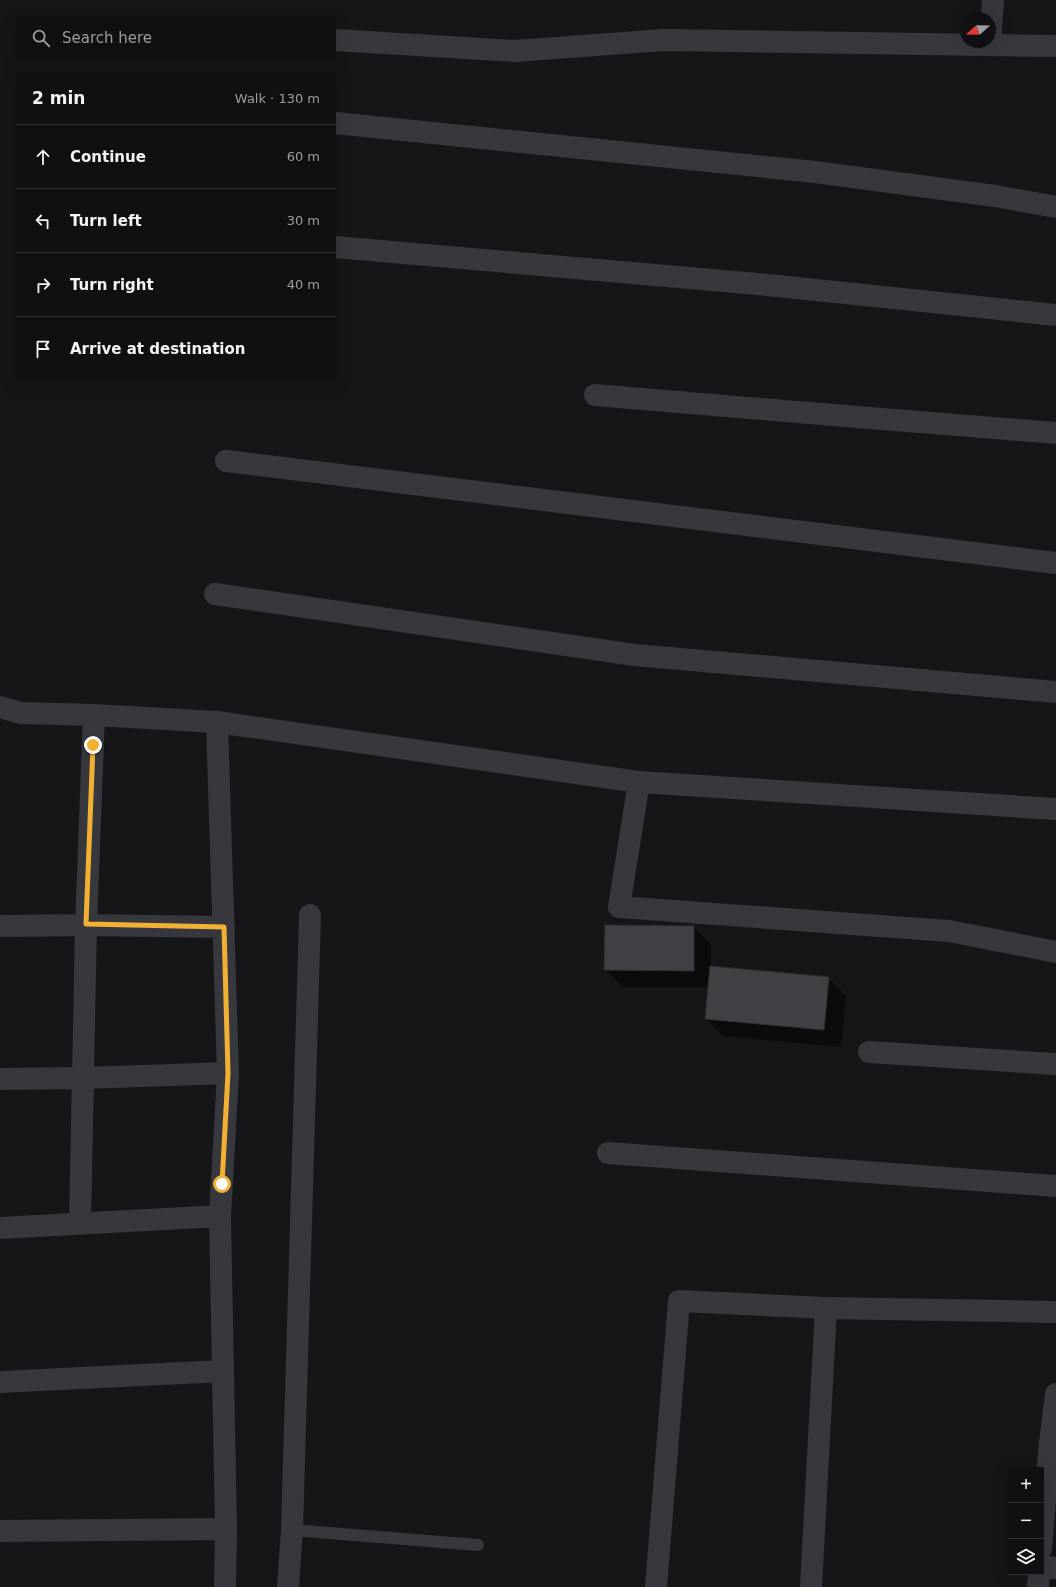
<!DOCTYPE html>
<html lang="en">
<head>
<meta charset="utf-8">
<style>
  body { margin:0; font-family:"DejaVu Sans",sans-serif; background:#19191b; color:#f1f3f6 }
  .controls { position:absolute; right:12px; bottom:12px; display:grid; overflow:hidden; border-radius:0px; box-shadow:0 4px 16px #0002 }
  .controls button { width:36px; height:36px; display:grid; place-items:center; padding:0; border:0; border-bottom:1px solid #303032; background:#101012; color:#f1f3f6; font:20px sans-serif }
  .compass { position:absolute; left:960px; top:12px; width:36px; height:36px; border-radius:50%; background:#101012; box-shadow:0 4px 16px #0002; rotate:250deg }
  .stop { position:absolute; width:12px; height:12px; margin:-9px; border:3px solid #f2b134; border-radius:50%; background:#fff }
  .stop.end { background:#f2b134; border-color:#fff; box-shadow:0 1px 4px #0008 }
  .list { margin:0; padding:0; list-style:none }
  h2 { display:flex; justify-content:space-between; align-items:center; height:52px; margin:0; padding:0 16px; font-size:17px }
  h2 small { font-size:13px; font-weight:400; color:#9c9d9f }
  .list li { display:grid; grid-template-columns:26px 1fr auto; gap:12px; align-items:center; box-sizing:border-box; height:64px; padding:0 16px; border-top:1px solid #303032 }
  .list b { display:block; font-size:15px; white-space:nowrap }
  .list em { font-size:13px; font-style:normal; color:#9c9d9f }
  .icon { flex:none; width:22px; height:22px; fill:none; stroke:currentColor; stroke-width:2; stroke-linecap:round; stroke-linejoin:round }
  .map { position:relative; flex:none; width:1056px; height:1587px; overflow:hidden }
  .search { position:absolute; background:#101012; box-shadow:0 4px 16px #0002; left:16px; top:16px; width:320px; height:44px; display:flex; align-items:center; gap:10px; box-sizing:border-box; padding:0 14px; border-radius:0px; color:#9c9d9f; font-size:15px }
  .panel { position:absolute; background:#101012; box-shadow:0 4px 16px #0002; left:16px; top:72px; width:320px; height:308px; border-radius:0px }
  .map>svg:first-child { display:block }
</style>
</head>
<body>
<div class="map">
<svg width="1056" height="1587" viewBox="0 0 1056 1587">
  <rect width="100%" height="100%" fill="#161618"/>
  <path fill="#0007" d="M694,927L711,945V967L828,978L846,996L841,1047L723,1036L706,1018L709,987H622L605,969Z"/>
  <path fill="#404145" stroke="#303034" d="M605,925L694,926V971L604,970Z
    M710,966L829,977L824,1030L705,1019Z"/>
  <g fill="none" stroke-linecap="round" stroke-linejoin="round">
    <path stroke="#37383d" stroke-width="12" d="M292,1530L478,1545"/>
    <path stroke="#37383d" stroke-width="22" d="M335,40L515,51L663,40L1056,46
      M990,45L993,0
      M335,123L815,172L995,196L1056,207
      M335,247L758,284L1056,315
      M595,395C749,409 902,420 1056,433
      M226,461L1056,563
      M215,594L635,655L1056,692
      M0,707L21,713L94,715
      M1056,809L639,782L619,907L949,931L1056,952
      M0,926L86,925L224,927
      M869,1052L1056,1064
      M0,1079L83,1078L228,1073
      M608,1153L1056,1186
      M80,1223L86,925L94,715L217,722
      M0,1228L220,1216
      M0,1382L223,1371
      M0,1531L226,1529
      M1041,1548L1050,1442L1056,1394
      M1041,1566L1056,1568
      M225,1587L226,1529L220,1216L228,1073L217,722L639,782
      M288,1587L292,1530L310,915
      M656,1587L679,1301L826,1308L1056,1312
      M811,1587L826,1308
      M1038,1587L1039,1572"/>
  </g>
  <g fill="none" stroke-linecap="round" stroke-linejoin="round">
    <path stroke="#f2b134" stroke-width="5" d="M93,745L86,924L224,927L228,1073L222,1184"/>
  </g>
</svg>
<div class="controls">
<button>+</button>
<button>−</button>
<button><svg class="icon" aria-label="layers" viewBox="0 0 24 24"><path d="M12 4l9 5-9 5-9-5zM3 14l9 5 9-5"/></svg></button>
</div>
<svg class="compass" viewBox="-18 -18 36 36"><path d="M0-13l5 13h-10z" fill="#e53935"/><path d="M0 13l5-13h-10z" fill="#9c9d9f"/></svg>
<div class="stop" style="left:222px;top:1184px"></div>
<div class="stop end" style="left:93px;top:745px"></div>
<div class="search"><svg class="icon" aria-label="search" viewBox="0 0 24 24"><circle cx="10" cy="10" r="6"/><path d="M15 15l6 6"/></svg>Search here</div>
<section class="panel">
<h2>2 min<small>Walk · 130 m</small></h2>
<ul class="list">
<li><svg class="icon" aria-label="ahead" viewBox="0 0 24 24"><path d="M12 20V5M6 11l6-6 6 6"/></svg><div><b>Continue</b></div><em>60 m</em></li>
<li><svg class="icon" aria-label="left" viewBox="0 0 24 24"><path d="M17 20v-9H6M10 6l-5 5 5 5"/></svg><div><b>Turn left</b></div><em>30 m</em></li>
<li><svg class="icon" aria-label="right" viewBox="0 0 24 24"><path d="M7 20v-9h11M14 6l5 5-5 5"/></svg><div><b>Turn right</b></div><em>40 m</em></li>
<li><svg class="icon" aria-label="arrive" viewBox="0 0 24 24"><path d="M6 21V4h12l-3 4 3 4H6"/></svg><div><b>Arrive at destination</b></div></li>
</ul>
</section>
</div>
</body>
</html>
